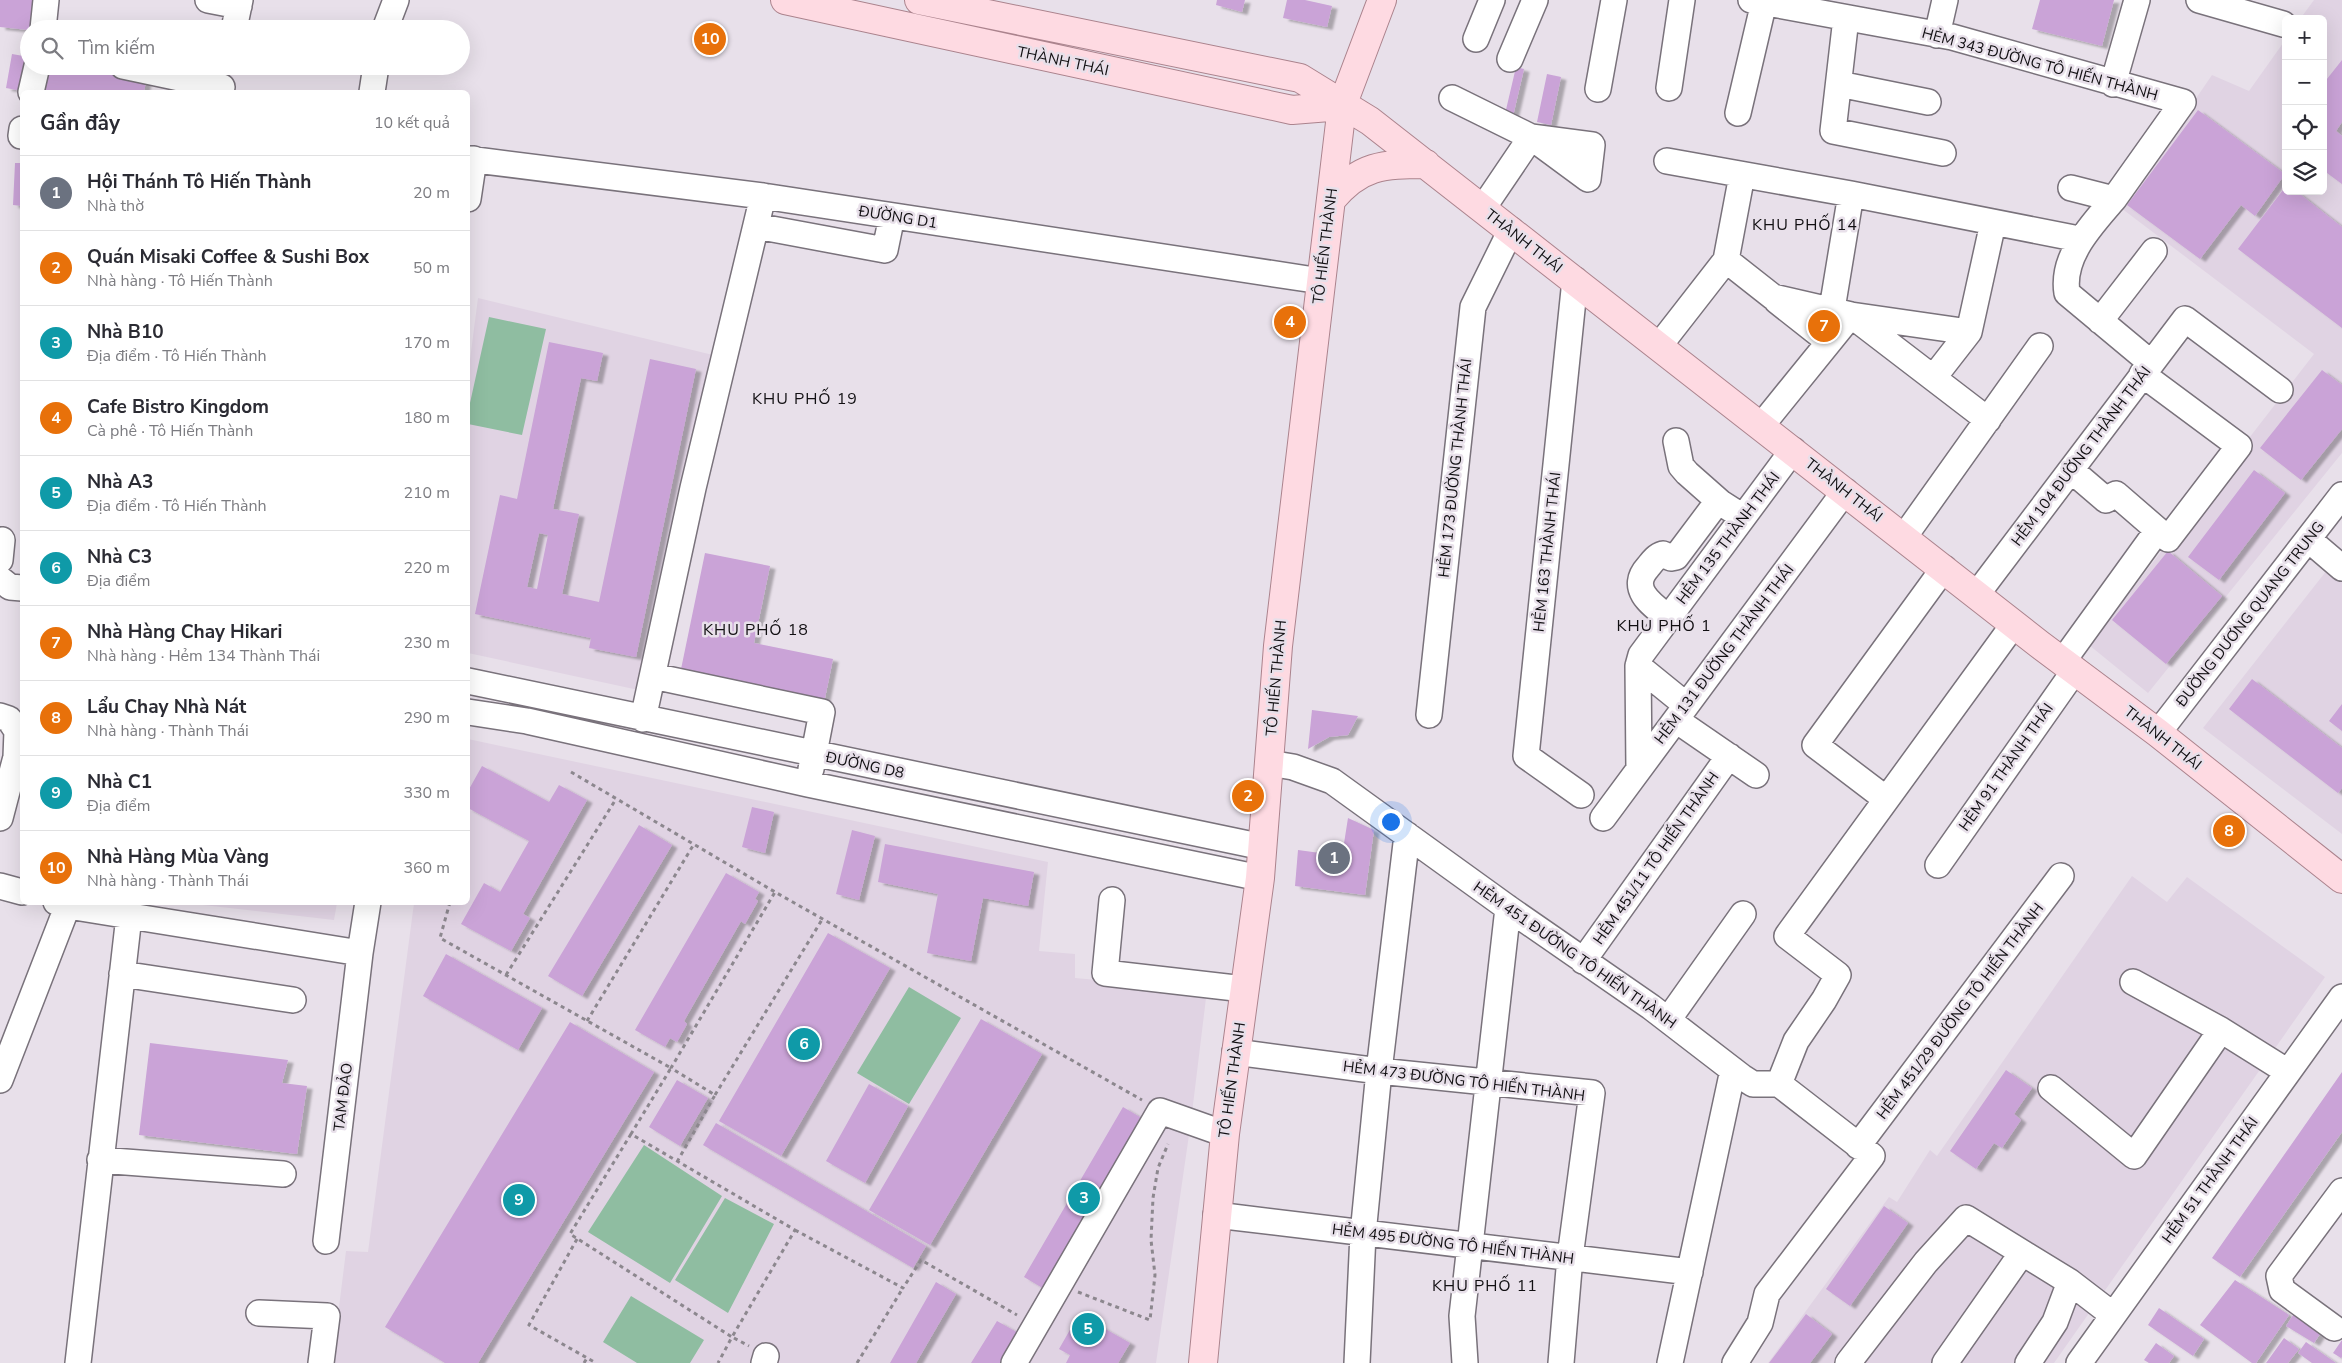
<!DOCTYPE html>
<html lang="vi">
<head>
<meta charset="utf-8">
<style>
  body { margin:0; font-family:"Nunito Sans",sans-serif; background:#f7f7f7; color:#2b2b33 }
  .controls { position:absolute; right:15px; top:15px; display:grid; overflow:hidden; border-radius:8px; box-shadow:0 5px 20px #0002 }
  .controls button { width:45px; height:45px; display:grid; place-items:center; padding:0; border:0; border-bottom:1px solid #e1e1e2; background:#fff; color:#2b2b33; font:25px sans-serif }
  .you { position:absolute; left:1390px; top:821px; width:18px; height:18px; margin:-12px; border:4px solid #fff; border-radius:50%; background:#1a73e8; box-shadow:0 0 0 8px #1a73e833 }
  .badge { display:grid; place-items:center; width:32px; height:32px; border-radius:50%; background:#0f766e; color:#fff; font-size:16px; font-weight:700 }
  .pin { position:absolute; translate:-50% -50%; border:2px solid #fff; box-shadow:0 1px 5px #0006 }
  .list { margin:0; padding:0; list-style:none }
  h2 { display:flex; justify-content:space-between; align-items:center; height:65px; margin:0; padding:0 20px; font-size:21px }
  h2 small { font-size:16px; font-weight:400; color:#7c7c81 }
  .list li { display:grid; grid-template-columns:32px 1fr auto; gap:15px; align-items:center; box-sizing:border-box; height:75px; padding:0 20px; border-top:1px solid #e1e1e2 }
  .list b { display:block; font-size:19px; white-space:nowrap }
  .list p { margin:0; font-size:16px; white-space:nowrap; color:#7c7c81 }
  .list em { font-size:16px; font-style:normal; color:#7c7c81 }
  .icon { flex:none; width:28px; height:28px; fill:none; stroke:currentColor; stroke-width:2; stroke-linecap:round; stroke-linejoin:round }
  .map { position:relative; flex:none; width:2342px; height:1363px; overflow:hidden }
  .search { position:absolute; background:#fff; box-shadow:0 5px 20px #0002; left:20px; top:20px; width:450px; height:55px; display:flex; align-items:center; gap:12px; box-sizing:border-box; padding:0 18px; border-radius:28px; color:#7c7c81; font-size:19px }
  .panel { position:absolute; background:#fff; box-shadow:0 5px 20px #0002; left:20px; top:90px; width:450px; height:815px; border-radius:8px }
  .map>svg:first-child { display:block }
</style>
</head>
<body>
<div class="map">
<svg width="2342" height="1363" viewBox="0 0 2342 1363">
  <defs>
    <filter id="shadow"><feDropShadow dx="5.5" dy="3" stdDeviation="1" flood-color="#0004"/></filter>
  </defs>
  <rect width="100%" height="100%" fill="#e8e0ea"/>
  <path fill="#e0d3e3" d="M2314,0H2342V453L2148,693L2089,645L2314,354L2121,208L2212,75L2249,91L2286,39V191H2323V19H2300Z
    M478,298L713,355L643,691L468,653V375Z
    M2342,551V834L2203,728Z
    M468,739L1048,862L1039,951L1075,954V978L1207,990L1191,1121L1156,1363H332L346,1251L368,1252L414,903L468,902Z
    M2132,876L2167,902L2187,877L2325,977L2054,1363H1768L1889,1197L1897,1202L1930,1150L1937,1156Z
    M185,903H337L334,920Z"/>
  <path fill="#8fbda1" d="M489,317L546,329L522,435L468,424V412Z
    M909,987L961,1018L909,1104L857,1073Z
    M644,1145L722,1196L670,1283L588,1232Z
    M725,1198L774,1224L728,1313L675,1280Z
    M631,1296L704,1340L690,1363H637L603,1342Z"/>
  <path fill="#caa3d7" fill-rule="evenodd" filter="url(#shadow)" d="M0,0H35L32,29L29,30L0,27Z
    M1217,0H1245L1242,12L1216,5Z
    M1287,0H1305L1332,6L1327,27L1283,18Z
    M2040,0H2114L2102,46L2032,29Z
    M12,54L29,57L27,92L6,88Z
    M2342,60V122L2336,131L2342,136V184L2323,170V84Z
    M46,66H75L146,81L144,92H40Z
    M1516,67L1524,69L1513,116L1505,114Z
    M1547,74L1561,77L1551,125L1537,122Z
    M2198,110L2285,174L2255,216L2241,205L2200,259L2127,205Z
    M15,163H22V206L13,205Z
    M2286,186V191H2296L2342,227V328L2238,249Z
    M549,342L603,353L597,381L581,378L553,509L579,514L562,594L599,602L650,359L696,369L636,657L589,648L591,638L475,614L500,495L517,499ZM539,533L548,535L537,589L527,587Z
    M2322,370L2342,385V429L2301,480L2260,448Z
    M2254,470L2285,493L2219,580L2188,557Z
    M2168,551L2222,596L2166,664L2112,620Z
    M705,553L770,566L754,643L833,659L824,703L680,674Z
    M2252,679L2342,748V788L2338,793L2229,709Z
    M2342,704V731L2329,721Z
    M1312,710L1358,716L1348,735L1329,737L1308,749Z
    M482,766L549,802L559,785L587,800L523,914L530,918L511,951L461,924L484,883L500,892L529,841L468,808V791Z
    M752,807L774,812L765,853L742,847Z
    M1348,818L1374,830L1365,895L1295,886L1298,850L1342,856Z
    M639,825L672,845L582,996L548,976Z
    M852,830L875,836L859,900L836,894Z
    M885,844L1034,872L1028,906L983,898L971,961L927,953L938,894L878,882Z
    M726,873L759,892L755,899L758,901L745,924L741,921L684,1021L687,1024L677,1042L670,1038L665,1047L635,1030Z
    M828,933L890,968L781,1156L719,1121Z
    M446,954L542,1008L518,1050L423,996Z
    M981,1019L1042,1054L930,1245L869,1210Z
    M570,1022L654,1072L478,1363H445L385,1327Z
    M150,1043L288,1060L282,1083L307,1086L297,1154L139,1135Z
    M2006,1070L2032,1088L2014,1114L2021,1120L2002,1148L1994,1143L1976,1169L1950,1151Z
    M2342,1072V1132L2240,1277L2212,1258Z
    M677,1080L708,1098L680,1146L649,1127Z
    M869,1084L908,1106L865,1183L826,1161Z
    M1123,1107L1145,1120L1046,1290L1024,1277Z
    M716,1123L926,1246L913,1268L703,1145Z
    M1884,1206L1908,1223L1850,1306L1826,1289Z
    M2235,1280L2289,1315L2256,1363H2252L2200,1325Z
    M936,1282L956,1294L916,1363H890Z
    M2159,1308L2204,1339L2193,1356L2148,1325Z
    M2297,1309L2315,1320L2310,1328L2320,1334L2314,1343L2286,1326Z
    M1079,1314L1130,1343L1118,1363H1066L1070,1355L1059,1349Z
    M1806,1314L1832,1334L1810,1363H1769Z
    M997,1321L1020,1334L1003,1363H971Z
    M2284,1338L2299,1349L2288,1363H2266Z
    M2342,1340V1357L2341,1358L2333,1353Z
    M2306,1342L2336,1363H2312L2298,1353Z
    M2156,1343L2174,1356L2169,1363H2149L2144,1360Z"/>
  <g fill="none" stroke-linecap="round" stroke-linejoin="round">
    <defs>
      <path id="minor" d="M208,0L239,6
        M1751,0L1952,37L2183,102L2114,199L2071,188
        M2199,0L2283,24
        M1846,18L1833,131L1943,153
        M43,29L46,0
        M234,29L240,0
        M385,29L396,0
        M1937,35L1945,0
        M1476,39L1492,0
        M1510,59L1535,0
        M123,66L222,87
        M1839,84L1928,102
        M2113,84L2137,0
        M1669,88L1682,0
        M1598,89L1614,0
        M31,92L37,66
        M372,92L376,66
        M1452,98L1531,137L1592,145L1588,179L1531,137L1483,208
        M1738,113L1764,2
        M21,136L22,129
        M468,159L763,196L1321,281
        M1667,161L1851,194L2079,239
        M468,199L474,159
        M2114,199C2092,225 2061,256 2067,293L2151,363
        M756,226L885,250L892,216
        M1726,260L1773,297L1851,315L1969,332
        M1575,280L1526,756L1581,795
        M1777,301L1829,342
        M1832,309L1851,194
        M2100,321L2154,251
        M1659,346L1726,260L1742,175
        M1934,377L1969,332L1993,223
        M1761,426L1851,315L1988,420
        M1676,441L1681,466L1687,473L1721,503
        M2071,470L2106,500L2116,494L2168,539L2239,446L2142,374
        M1904,537L2040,346
        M2308,539L2342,568
        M0,560L2,540
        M0,579L10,587L22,588
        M1977,594L2185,319L2280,390
        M1669,618C1652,605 1628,589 1648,567C1652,562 1656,556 1663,554L1671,558L1676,557L1718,501L1743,517
        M2063,661L2157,531
        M1638,666L1686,705
        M653,676L822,712L811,769
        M468,681L1263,847
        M468,712L527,721L808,784L1260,878
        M1429,715L1473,307L1511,230
        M0,716L9,719L17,731L16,757L0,818
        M643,719L693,488L763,196
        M1676,720L1756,775
        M2158,733L2342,495
        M1269,763L1293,767L1332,781L1508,908L1651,1007L1742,1077L1753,1084H1779L1872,1156L1767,1294L1760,1323L1735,1363
        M1639,769L1638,666L1641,655L1793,450
        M1886,799L1815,745L1944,568
        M1603,818L1845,491
        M1938,865L2075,670
        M0,886L22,892
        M1112,900L1105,973L1244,989
        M56,902L68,906L360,953
        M1583,961L1729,756
        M122,974L293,1000
        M2133,982L2221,1030
        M1668,1020L1743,914
        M1235,1052L1379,1071L1592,1093L1570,1257L1561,1363
        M0,1080L69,902
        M1779,1084L1796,1041L1824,1000L1838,975L1787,936L2014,624
        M2051,1088L2134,1156L2221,1030L2288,1072
        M1858,1146L2061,876
        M100,1160L283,1174
        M1216,1215L1690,1272
        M326,1241L360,953L368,902
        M259,1313L327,1316L321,1363
        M2334,1328L2282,1290L2279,1276L2342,1191
        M78,1363L129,916
        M764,1363L766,1356
        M1014,1363L1160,1111L1225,1134
        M1357,1363L1363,1234L1379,1071L1407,835
        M1465,1363L1462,1316L1508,908
        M1670,1363L1733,1070
        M1848,1363L1926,1262L1966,1218L2070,1282
        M1945,1363L2022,1253
        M2028,1363L2055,1322L2070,1282L2113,1315
        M2079,1363L2342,997"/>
      <path id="major" d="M785,0L1292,110L1342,106
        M919,0L1300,78L1370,121L2039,644L2158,733L2342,879
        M1331,200C1360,165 1383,164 1426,164
        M1203,1363L1225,1134L1260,878L1278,646L1342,106L1382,0"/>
    </defs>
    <use href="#minor" stroke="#79727b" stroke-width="28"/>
    <use href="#major" stroke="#ab838d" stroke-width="30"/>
    <path stroke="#8c878e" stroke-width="3" stroke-dasharray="4 4" stroke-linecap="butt" d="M571,772L775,892L1142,1100
      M450,902L440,938L671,1068L631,1134L795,1230L732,1337L749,1346
      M506,975L616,799
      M587,1021L694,844
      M715,1095L823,918
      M631,1134L570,1234L732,1337L718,1363
      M677,1162L715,1095L671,1068L775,892
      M795,1230L903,1288L921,1260L1017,1315
      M577,1239L529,1325L596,1363
      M1078,1292L1150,1320L1155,1275L1151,1240L1153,1198L1158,1168L1168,1144
      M584,1363L587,1358
      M857,1363L903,1288"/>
    <use href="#minor" stroke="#fff" stroke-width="25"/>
    <use href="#major" stroke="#fedae2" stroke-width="28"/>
  </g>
  <g text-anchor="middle" stroke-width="5" stroke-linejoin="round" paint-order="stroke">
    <g font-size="15" fill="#110f12" stroke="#e8e0ea">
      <text transform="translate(1063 61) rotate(12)" y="5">THÀNH THÁI</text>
      <text transform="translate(2040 64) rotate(15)" y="5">HẺM 343 ĐƯỜNG TÔ HIẾN THÀNH</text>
      <text transform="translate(898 217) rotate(9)" y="5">ĐƯỜNG D1</text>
      <text transform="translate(1524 241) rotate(38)" y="5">THÀNH THÁI</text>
      <text transform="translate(1325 246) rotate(-83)" y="5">TÔ HIẾN THÀNH</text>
      <text transform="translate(2081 456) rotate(-53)" y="5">HẺM 104 ĐƯỜNG THÀNH THÁI</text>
      <text transform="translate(1455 468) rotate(-84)" y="5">HẺM 173 ĐƯỜNG THÀNH THÁI</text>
      <text transform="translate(1844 490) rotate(38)" y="5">THÀNH THÁI</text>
      <text transform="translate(1728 538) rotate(-53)" y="5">HẺM 135 THÀNH THÁI</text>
      <text transform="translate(1547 552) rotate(-84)" y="5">HẺM 163 THÀNH THÁI</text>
      <text transform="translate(2250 614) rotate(-52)" y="5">ĐƯỜNG DƯƠNG QUANG TRUNG</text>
      <text transform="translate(1724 654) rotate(-53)" y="5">HẺM 131 ĐƯỜNG THÀNH THÁI</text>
      <text transform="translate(1276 678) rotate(-85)" y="5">TÔ HIẾN THÀNH</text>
      <text transform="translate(2163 738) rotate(38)" y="5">THÀNH THÁI</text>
      <text transform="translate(865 765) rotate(12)" y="5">ĐƯỜNG D8</text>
      <text transform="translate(2006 767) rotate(-55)" y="5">HẺM 91 THÀNH THÁI</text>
      <text transform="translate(1656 858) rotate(-55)" y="5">HẺM 451/11 TÔ HIẾN THÀNH</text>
      <text transform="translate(1575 955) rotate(35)" y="5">HẺM 451 ĐƯỜNG TÔ HIẾN THÀNH</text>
      <text transform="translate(1960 1011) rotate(-53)" y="5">HẺM 451/29 ĐƯỜNG TÔ HIẾN THÀNH</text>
      <text transform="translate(1232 1080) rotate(-82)" y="5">TÔ HIẾN THÀNH</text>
      <text transform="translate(1464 1081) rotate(7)" y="5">HẺM 473 ĐƯỜNG TÔ HIẾN THÀNH</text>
      <text transform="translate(343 1097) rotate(-83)" y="5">TAM ĐẢO</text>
      <text transform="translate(2210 1180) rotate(-54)" y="5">HẺM 51 THÀNH THÁI</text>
      <text transform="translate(1453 1244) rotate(7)" y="5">HẺM 495 ĐƯỜNG TÔ HIẾN THÀNH</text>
    </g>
    <g font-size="16" letter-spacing="1" fill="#110f12" stroke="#e8e0ea">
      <text x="1805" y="230">KHU PHỐ 14</text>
      <text x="805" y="404">KHU PHỐ 19</text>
      <text x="1664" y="631">KHU PHỐ 1</text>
      <text x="756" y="635">KHU PHỐ 18</text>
      <text x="1485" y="1291">KHU PHỐ 11</text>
    </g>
  </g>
</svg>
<div class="controls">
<button>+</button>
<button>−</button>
<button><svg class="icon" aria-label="locate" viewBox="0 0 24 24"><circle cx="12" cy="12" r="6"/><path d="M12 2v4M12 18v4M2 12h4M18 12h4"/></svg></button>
<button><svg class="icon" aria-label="layers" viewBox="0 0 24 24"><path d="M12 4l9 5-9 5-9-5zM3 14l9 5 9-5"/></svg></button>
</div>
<div class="you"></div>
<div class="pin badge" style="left:1334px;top:858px;background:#6b7280">1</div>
<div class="pin badge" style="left:1248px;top:796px;background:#e8710a">2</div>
<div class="pin badge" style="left:1084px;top:1198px;background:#0f9aa8">3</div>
<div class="pin badge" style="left:1290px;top:322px;background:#e8710a">4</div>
<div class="pin badge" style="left:1088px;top:1329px;background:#0f9aa8">5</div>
<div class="pin badge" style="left:804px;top:1044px;background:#0f9aa8">6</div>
<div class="pin badge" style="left:1824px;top:326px;background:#e8710a">7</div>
<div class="pin badge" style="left:2229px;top:831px;background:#e8710a">8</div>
<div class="pin badge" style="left:519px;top:1200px;background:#0f9aa8">9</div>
<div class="pin badge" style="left:710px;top:39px;background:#e8710a">10</div>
<div class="search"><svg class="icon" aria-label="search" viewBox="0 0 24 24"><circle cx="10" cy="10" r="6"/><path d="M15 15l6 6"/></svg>Tìm kiếm</div>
<section class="panel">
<h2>Gần đây<small>10 kết quả</small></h2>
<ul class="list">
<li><span class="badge" style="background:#6b7280">1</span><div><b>Hội Thánh Tô Hiến Thành</b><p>Nhà thờ</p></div><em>20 m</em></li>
<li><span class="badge" style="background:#e8710a">2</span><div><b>Quán Misaki Coffee &amp; Sushi Box</b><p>Nhà hàng · Tô Hiến Thành</p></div><em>50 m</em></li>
<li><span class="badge" style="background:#0f9aa8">3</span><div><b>Nhà B10</b><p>Địa điểm · Tô Hiến Thành</p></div><em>170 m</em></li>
<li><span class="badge" style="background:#e8710a">4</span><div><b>Cafe Bistro Kingdom</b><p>Cà phê · Tô Hiến Thành</p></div><em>180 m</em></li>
<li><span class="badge" style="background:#0f9aa8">5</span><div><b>Nhà A3</b><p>Địa điểm · Tô Hiến Thành</p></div><em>210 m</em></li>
<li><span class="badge" style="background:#0f9aa8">6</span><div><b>Nhà C3</b><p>Địa điểm</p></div><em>220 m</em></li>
<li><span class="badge" style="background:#e8710a">7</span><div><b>Nhà Hàng Chay Hikari</b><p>Nhà hàng · Hẻm 134 Thành Thái</p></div><em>230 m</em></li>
<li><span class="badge" style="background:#e8710a">8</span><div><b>Lẩu Chay Nhà Nát</b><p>Nhà hàng · Thành Thái</p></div><em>290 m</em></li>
<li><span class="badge" style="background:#0f9aa8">9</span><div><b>Nhà C1</b><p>Địa điểm</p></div><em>330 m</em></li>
<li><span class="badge" style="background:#e8710a">10</span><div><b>Nhà Hàng Mùa Vàng</b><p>Nhà hàng · Thành Thái</p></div><em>360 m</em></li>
</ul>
</section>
</div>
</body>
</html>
